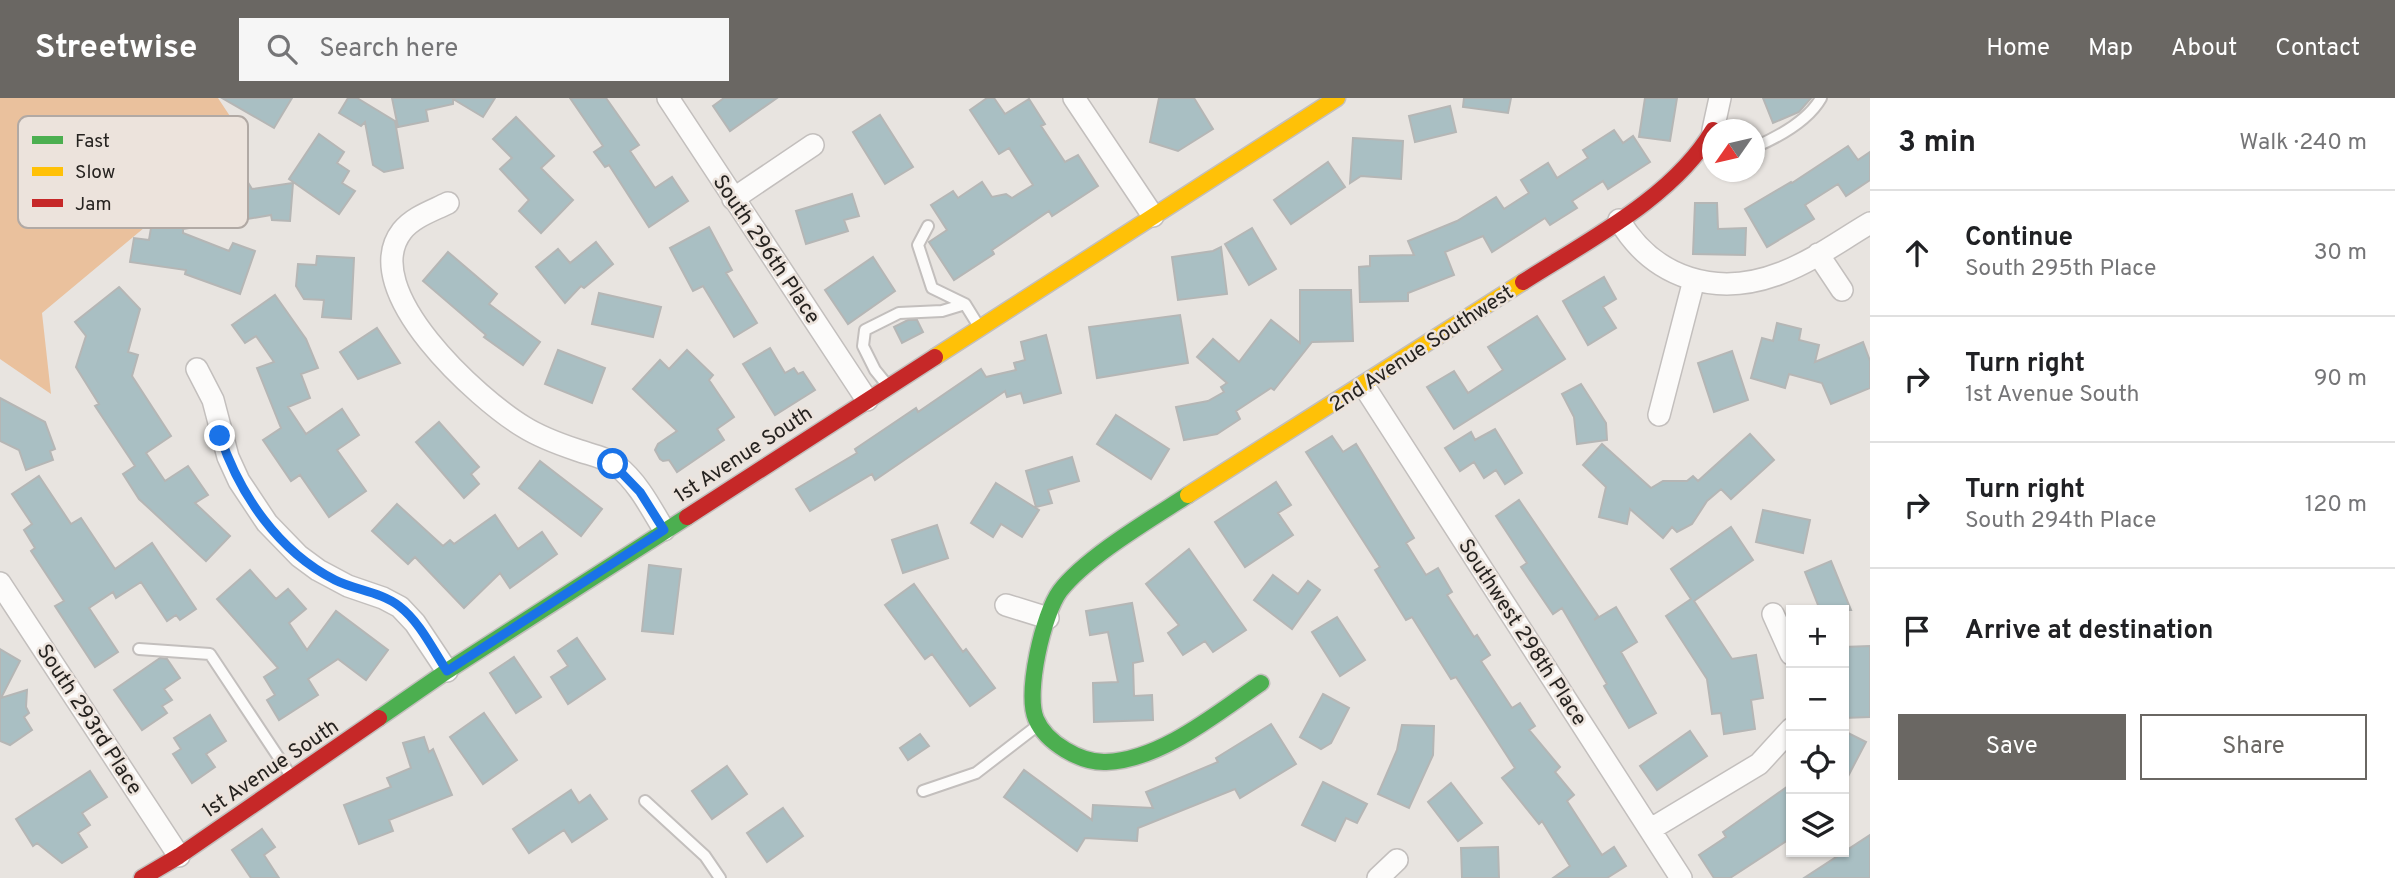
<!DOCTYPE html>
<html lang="en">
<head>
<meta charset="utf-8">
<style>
  body { margin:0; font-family:Overpass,sans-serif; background:#f6f6f6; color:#202124 }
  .controls { position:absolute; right:21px; bottom:21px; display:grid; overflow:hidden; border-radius:0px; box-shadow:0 2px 5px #0004 }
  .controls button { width:63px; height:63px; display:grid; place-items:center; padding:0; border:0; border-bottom:2px solid #e0e0e0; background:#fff; color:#202124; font:35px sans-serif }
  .compass { position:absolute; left:1702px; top:21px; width:63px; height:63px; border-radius:50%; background:#fff; box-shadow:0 2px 5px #0004; rotate:236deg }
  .stop { position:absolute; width:21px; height:21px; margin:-16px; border:5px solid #1a73e8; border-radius:50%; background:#fff }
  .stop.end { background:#1a73e8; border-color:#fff; box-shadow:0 2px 7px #0008 }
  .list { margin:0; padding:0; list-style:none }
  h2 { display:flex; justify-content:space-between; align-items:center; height:91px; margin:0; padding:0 28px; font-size:30px }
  h2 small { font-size:23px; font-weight:400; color:#757577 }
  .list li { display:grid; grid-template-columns:46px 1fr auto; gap:21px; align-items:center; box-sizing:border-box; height:126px; padding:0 28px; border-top:2px solid #e0e0e0 }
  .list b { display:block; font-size:26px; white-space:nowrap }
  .list p { margin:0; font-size:23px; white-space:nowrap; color:#757577 }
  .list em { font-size:23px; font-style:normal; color:#757577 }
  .actions { display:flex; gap:14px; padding:21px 28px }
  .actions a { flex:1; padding:16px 0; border:2px solid #6a6763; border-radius:0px; text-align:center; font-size:24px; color:#6a6763 }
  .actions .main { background:#6a6763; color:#fff }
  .icon { flex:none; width:38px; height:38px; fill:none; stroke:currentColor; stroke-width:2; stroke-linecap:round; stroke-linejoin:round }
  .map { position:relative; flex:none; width:1870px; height:780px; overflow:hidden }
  header { display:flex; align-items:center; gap:42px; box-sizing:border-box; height:98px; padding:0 35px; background:#6a6763; color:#fff }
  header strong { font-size:33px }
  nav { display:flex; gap:38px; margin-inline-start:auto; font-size:24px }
  .search { width:490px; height:63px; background:#f6f6f6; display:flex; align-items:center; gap:18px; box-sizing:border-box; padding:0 24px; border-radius:0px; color:#757577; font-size:26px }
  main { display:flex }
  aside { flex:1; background:#fff }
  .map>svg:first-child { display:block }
</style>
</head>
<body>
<header>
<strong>Streetwise</strong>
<div class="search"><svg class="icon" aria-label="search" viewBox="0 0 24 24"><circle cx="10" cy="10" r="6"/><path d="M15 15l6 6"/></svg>Search here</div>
<nav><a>Home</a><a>Map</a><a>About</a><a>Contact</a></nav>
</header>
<main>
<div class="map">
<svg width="1870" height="780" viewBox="0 0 1870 780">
  <rect width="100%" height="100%" fill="#e8e4e0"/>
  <path fill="#eac19d" d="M0,0H218L247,44L42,215L51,296L0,261Z"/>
  <path fill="#a9bfc3" stroke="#b5b6b5" stroke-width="2" d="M222,0H292L274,30Z
    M348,0H357L395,23L403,70L384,74L373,67L365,24L361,28L339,15Z
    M392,0H495L483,19L453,1V6L426,12L428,23L398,29Z
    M570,0H606L639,47L630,53L655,90L672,79L688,103L649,129L609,67L605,69L594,54L603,48Z
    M724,0H777L730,33L713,8Z
    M987,0H994L1005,16L1029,1L1045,26L1041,28L1065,64L1078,57L1098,88L1052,118L1049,113L992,152L994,156L954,182L929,144L947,132L931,107L953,93L958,100L982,84L992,99L1006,96L1012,100L1033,87L1009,50L999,56L970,12Z
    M1159,0H1194L1213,31L1178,53L1150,44Z
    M1464,0H1511L1508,15L1463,9Z
    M1645,0H1677L1670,43L1639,39Z
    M1763,0H1811L1799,14L1773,25Z
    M1450,8L1456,34L1415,44L1409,18Z
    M880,17L913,69L885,86L853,34Z
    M516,19L554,58L541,70L573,102L541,135L519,113L529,102L500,71L512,60L493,41Z
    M1614,32L1623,45L1633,38L1650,64L1608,91L1603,83L1572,103L1577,110L1550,127L1545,120L1492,154L1483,138L1445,154L1454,177L1408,195V203L1360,204L1359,169L1370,168V158L1414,157L1408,143L1457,123L1496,99L1504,111L1529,95L1521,82L1548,65L1557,80L1588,60L1583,52Z
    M319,36L344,54L337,65L349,73L342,85L355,93L339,116L289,81Z
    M1353,40L1403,43L1401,81L1361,78L1350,85Z
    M1848,48L1858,62L1870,54V82L1846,98L1838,86L1805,107L1814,121L1767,149L1745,111L1791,84L1792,85Z
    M1328,64L1345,89L1291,126L1274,102Z
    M232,67L241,80L244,78L252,91L293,85L290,123L272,122L271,117L242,122L213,79Z
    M852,96L859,118L844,122L848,133L806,146L796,113Z
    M1695,105H1717L1718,131L1746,130L1745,157L1693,156Z
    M153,118L202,125V128L183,131V135L229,153L233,145L255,153L240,196L185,176L186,172L130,164L134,140L149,142Z
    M709,129L732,172L726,175L757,225L734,239L703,188L693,193L670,150Z
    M1252,130L1276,171L1249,187L1225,146Z
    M596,144L613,166L584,190L581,188L565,205L536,169L558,151L570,165Z
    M1221,149L1227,196L1178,202L1172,159L1213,153Z
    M448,154L497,196L489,206L540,244L523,267L484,239L486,237L423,183Z
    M317,158L354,160L351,221L322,219L324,202L304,201L296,188L298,166L316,167Z
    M873,159L895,193L848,226L825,192Z
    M1604,179L1616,201L1603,209L1616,230L1588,247L1563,203Z
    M119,189L140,211L128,254L138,257L132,278L171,338L146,355L165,383L188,368L208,397L195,405L230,438L206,463L139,401L123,376L135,368L95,308L99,306L76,269L86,238L75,224Z
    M1300,192H1351L1353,243L1312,244L1274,292L1271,290L1236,313L1240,321L1217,336L1184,342L1176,309L1208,303L1224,294L1221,289L1227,285L1197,259L1213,241L1239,264L1271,222L1300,245Z
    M599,195L661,209L653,239L592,226Z
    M275,197L306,241L318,270L301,276L310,300L288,309L306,336L342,311L359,337L337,352L366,393L329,419L300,377L291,383L263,342L281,330L257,270L274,264L256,238L245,245L232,227Z
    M1180,217L1188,265L1097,280L1089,229Z
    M1537,218L1565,261L1454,331L1427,289L1454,273L1468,295L1503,272L1488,249Z
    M908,222H917L923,234L902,245L894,229Z
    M1777,225L1801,231L1799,242L1819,247L1815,264L1863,244L1870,263V290L1831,306L1822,285L1789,276L1785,290L1751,280L1762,240L1773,243Z
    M377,230L400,265L358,281L340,254Z
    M1046,237L1061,295L1024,305L1021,295L1007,299L1005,293L875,382L872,376L810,413L796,391L857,355L855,351L916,310L918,314L981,271L986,279L1016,272L1014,265L1025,262L1021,244Z
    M770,250L785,275L794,270L798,276L803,274L815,292L775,317L743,266Z
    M558,252L605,270L592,305L545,286Z
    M687,252L713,277L709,282L734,319L717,331L724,342L677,374L669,362L663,363L660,361L655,352L658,346L677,333L633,291L660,262L669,271Z
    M1732,253L1748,302L1714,314L1698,265Z
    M1581,286L1606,325L1607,342L1577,346L1574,319L1562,296Z
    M0,300L45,324L55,351L50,353L53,362L26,372L19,352L0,343Z
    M1116,317L1169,351L1151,381L1097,346Z
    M439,324L479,369L471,376L479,386L464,400L416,344Z
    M1495,331L1522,375L1505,386L1496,372L1484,380L1474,364L1460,373L1445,350L1471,334L1475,342Z
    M1750,336L1774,362L1731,401L1721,391L1707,403L1692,426L1677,434L1672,429L1663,440L1630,411L1627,426L1599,419L1606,389L1583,367L1602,346L1651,390L1663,383H1687L1693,378L1698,383Z
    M1332,338L1343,354L1356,346L1414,440L1406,445L1426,477L1438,470L1452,494L1447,497L1474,539L1477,537L1490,557L1481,563L1512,610L1520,605L1535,628L1529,632L1560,669L1555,674L1574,697L1567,703L1602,757L1614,749L1626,768L1607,780H1553L1570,768L1542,723L1539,726L1502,680L1515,670L1456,579L1451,581L1412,519L1406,522L1375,472L1380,469L1306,354Z
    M1072,359L1079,383L1048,392L1052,405L1036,409L1026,373Z
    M540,363L602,411L581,438L519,390Z
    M39,378L71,426L81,420L115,471L152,445L196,511L180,522L176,517L167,523L141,484L116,500L113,494L89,510L118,554L95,569L55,508L64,503L31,453L35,450L24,432L32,426L12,396Z
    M1276,384L1291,407L1278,415L1293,437L1245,469L1215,424Z
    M996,385L1039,412L1022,439L1001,426L993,439L971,425Z
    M1519,402L1598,518L1594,522L1616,509L1637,544L1621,554L1656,615L1629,630L1604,588L1607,586L1562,510L1553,516L1521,469L1527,465L1496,418Z
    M397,406L443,448L450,442L454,446L495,417L518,451L542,434L557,456L510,490L500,475L464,510L415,459L408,466L372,433Z
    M1763,412L1810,422L1803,455L1756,444Z
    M937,427L948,460L903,475L892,442Z
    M1731,429L1753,462L1694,503L1732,561L1756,557L1763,600L1751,602L1755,631L1724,636L1721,615L1712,616L1707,581L1666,518L1691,501L1671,471Z
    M1189,451L1246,532L1213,554L1205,543L1183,557L1168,535L1179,527L1146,486Z
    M1831,463L1851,512H1820L1805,474Z
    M649,467L681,471L673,536L642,533Z
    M250,472L276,501L288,491L306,511L289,525L307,552L336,513L388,552L366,582L338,561L308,581L318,597L279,622L267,602L275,597L264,579L278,570L217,501Z
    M1273,477L1298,496L1308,483L1320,492L1292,531L1254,502Z
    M914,486L963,554L966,551L995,590L970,608L932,556L925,561L885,507Z
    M1132,505L1143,563L1133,565L1134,598L1152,597L1153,622L1094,624L1093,585L1118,584L1108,534L1090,537L1086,513Z
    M1337,519L1365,562L1340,578L1312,534Z
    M577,540L605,581L568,606L551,579L568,568L558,553Z
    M1870,548V619L1844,620V549Z
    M0,551L20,563L1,600L27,592L26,609L29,615L24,619L32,632L10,647L0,643Z
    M514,559L541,599L516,615L490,575Z
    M160,560L167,561L180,580L164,591L172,602L162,608L167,615L142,632L114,592Z
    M1323,596L1349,610L1331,645L1321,651L1300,639Z
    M484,615L517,662L483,686L450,639Z
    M210,617L226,643L206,656L215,669L192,685L173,656L181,651L174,640Z
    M1271,626L1296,666L1240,700L1235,691L1138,730L1137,743L1085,740L1077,753L1004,699L1024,672L1092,722L1093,707L1153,710L1146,694L1218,664L1216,660Z
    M1402,627L1434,628L1433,657L1409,710L1378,696L1397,652Z
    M1690,633L1707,658L1657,692L1640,668Z
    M1844,633L1866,644L1844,686Z
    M920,636L929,648L908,662L900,650Z
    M424,639L429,654L433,651L452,697L389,722L393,733L359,746L344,707L391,689L387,680L411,670L403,645Z
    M727,668L747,696L712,721L692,693Z
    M90,673L107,699L82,715L90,727L78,735L87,749L62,765L37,745L33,748L16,721Z
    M1323,684L1367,706L1357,725L1346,720L1335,743L1302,727Z
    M1451,685L1482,725L1458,743L1428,704Z
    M1791,686V740L1730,780H1714L1699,757L1726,739L1723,734Z
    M571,692L579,705L590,697L607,721L572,744L564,732L529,755L513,731Z
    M783,710L803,738L767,764L747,735Z
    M262,731L275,749L264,757L279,780H251L232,752Z
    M1870,737V780H1804Z
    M1498,749L1499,780H1462L1461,750Z"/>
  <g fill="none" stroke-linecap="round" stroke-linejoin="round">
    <defs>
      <path id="lane" d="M1755,49C1778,39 1808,23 1821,0
        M928,128L918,147L932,190L965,206L978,227
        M888,288L875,272L863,248L865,232L899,215L942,213L965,206
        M139,551L210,556L291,678
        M923,693L976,675L1037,628
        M645,703L705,758L720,780"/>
      <path id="street" d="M668,0L867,302
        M1074,0L1153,118
        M1713,32L1720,0
        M733,101L813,47
        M448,105C432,113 413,119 402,133C356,192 479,302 524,329C540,339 559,346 577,352C591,357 605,359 617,368C637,383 651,410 664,432
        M1619,122C1654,181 1717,200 1781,175C1813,163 1841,142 1870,125
        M1818,156L1842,192
        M197,271L213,302L228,359L239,383L267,425L299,458L318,472L348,488L383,500L400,509L415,525L447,573
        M1364,288L1681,780
        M1659,317L1694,182
        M0,485L179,758
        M1006,507L1048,520
        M1773,516L1791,556
        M1651,731L1759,666L1791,631
        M1378,780L1397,762"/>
      <path id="fast" d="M1188,397C1151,421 1086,459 1060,493C1043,516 1025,595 1036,621C1046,645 1081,665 1106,664C1161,662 1217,615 1261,585
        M379,620L447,573L687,419"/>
      <path id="slow" d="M935,259L1337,0
        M1188,397L1523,184"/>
      <path id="jam" d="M1523,184C1587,143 1674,99 1713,32
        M687,419L935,259
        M142,780L179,758L379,620"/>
    </defs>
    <use href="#lane" stroke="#c3bfbd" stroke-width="14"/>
    <use href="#street" stroke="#c3bfbd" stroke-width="24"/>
    <use href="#fast" stroke="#c3bfbd" stroke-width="19"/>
    <use href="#slow" stroke="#c3bfbd" stroke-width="19"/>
    <use href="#jam" stroke="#c3bfbd" stroke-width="19"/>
    <use href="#lane" stroke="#fcfbfa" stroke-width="10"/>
    <use href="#street" stroke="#fcfbfa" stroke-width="21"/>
    <use href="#fast" stroke="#4caf50" stroke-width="16"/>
    <use href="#slow" stroke="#ffc107" stroke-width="16"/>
    <use href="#jam" stroke="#c62828" stroke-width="16"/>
  </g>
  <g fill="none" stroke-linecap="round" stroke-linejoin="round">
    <path stroke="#1a73e8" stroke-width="9" d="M220,338C240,397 278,453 335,482C355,492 381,494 399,508C420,524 433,552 447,573L664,432L640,394L613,366"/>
  </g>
  <g text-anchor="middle" stroke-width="5" stroke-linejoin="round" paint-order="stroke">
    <g font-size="21" fill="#262320" stroke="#ece3dc">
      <text transform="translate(767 151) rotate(56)" y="7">South 296th Place</text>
      <text transform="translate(1421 250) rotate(-33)" y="7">2nd Avenue Southwest</text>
      <text transform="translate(743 356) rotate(-33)" y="7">1st Avenue South</text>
      <text transform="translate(1523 534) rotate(57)" y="7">Southwest 298th Place</text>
      <text transform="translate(90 621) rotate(57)" y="7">South 293rd Place</text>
      <text transform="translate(270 670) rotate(-34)" y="7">1st Avenue South</text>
    </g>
  </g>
  <rect x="18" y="18" width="230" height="112" rx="10" fill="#ece3dc" stroke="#b1a9a4" stroke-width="2"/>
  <rect x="32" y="38" width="31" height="8" fill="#4caf50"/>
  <rect x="32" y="69" width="31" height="9" fill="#ffc107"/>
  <rect x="32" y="101" width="31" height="8" fill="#c62828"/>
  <g font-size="19" fill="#262320">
    <text x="75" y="49">Fast</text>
    <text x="75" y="80">Slow</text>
    <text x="75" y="112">Jam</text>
  </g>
</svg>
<div class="controls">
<button>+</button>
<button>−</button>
<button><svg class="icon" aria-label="locate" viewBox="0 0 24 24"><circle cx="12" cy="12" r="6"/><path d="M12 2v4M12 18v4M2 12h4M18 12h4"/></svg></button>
<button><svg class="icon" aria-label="layers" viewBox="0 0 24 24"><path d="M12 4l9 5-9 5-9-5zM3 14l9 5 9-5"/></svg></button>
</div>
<svg class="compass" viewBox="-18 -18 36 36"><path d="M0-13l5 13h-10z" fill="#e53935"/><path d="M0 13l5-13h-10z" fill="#757577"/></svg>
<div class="stop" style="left:613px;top:366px"></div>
<div class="stop end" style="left:220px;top:338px"></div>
</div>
<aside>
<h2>3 min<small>Walk · 240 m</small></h2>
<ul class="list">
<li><svg class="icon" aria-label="ahead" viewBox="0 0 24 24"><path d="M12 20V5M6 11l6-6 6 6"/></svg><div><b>Continue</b><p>South 295th Place</p></div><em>30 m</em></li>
<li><svg class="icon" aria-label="right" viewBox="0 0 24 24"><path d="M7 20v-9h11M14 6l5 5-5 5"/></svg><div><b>Turn right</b><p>1st Avenue South</p></div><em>90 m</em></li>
<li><svg class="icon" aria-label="right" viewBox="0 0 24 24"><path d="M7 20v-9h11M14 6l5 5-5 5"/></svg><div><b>Turn right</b><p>South 294th Place</p></div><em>120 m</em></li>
<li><svg class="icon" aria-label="arrive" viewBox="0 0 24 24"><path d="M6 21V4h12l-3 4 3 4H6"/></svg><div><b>Arrive at destination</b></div></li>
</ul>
<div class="actions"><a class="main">Save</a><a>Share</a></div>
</aside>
</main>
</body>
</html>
